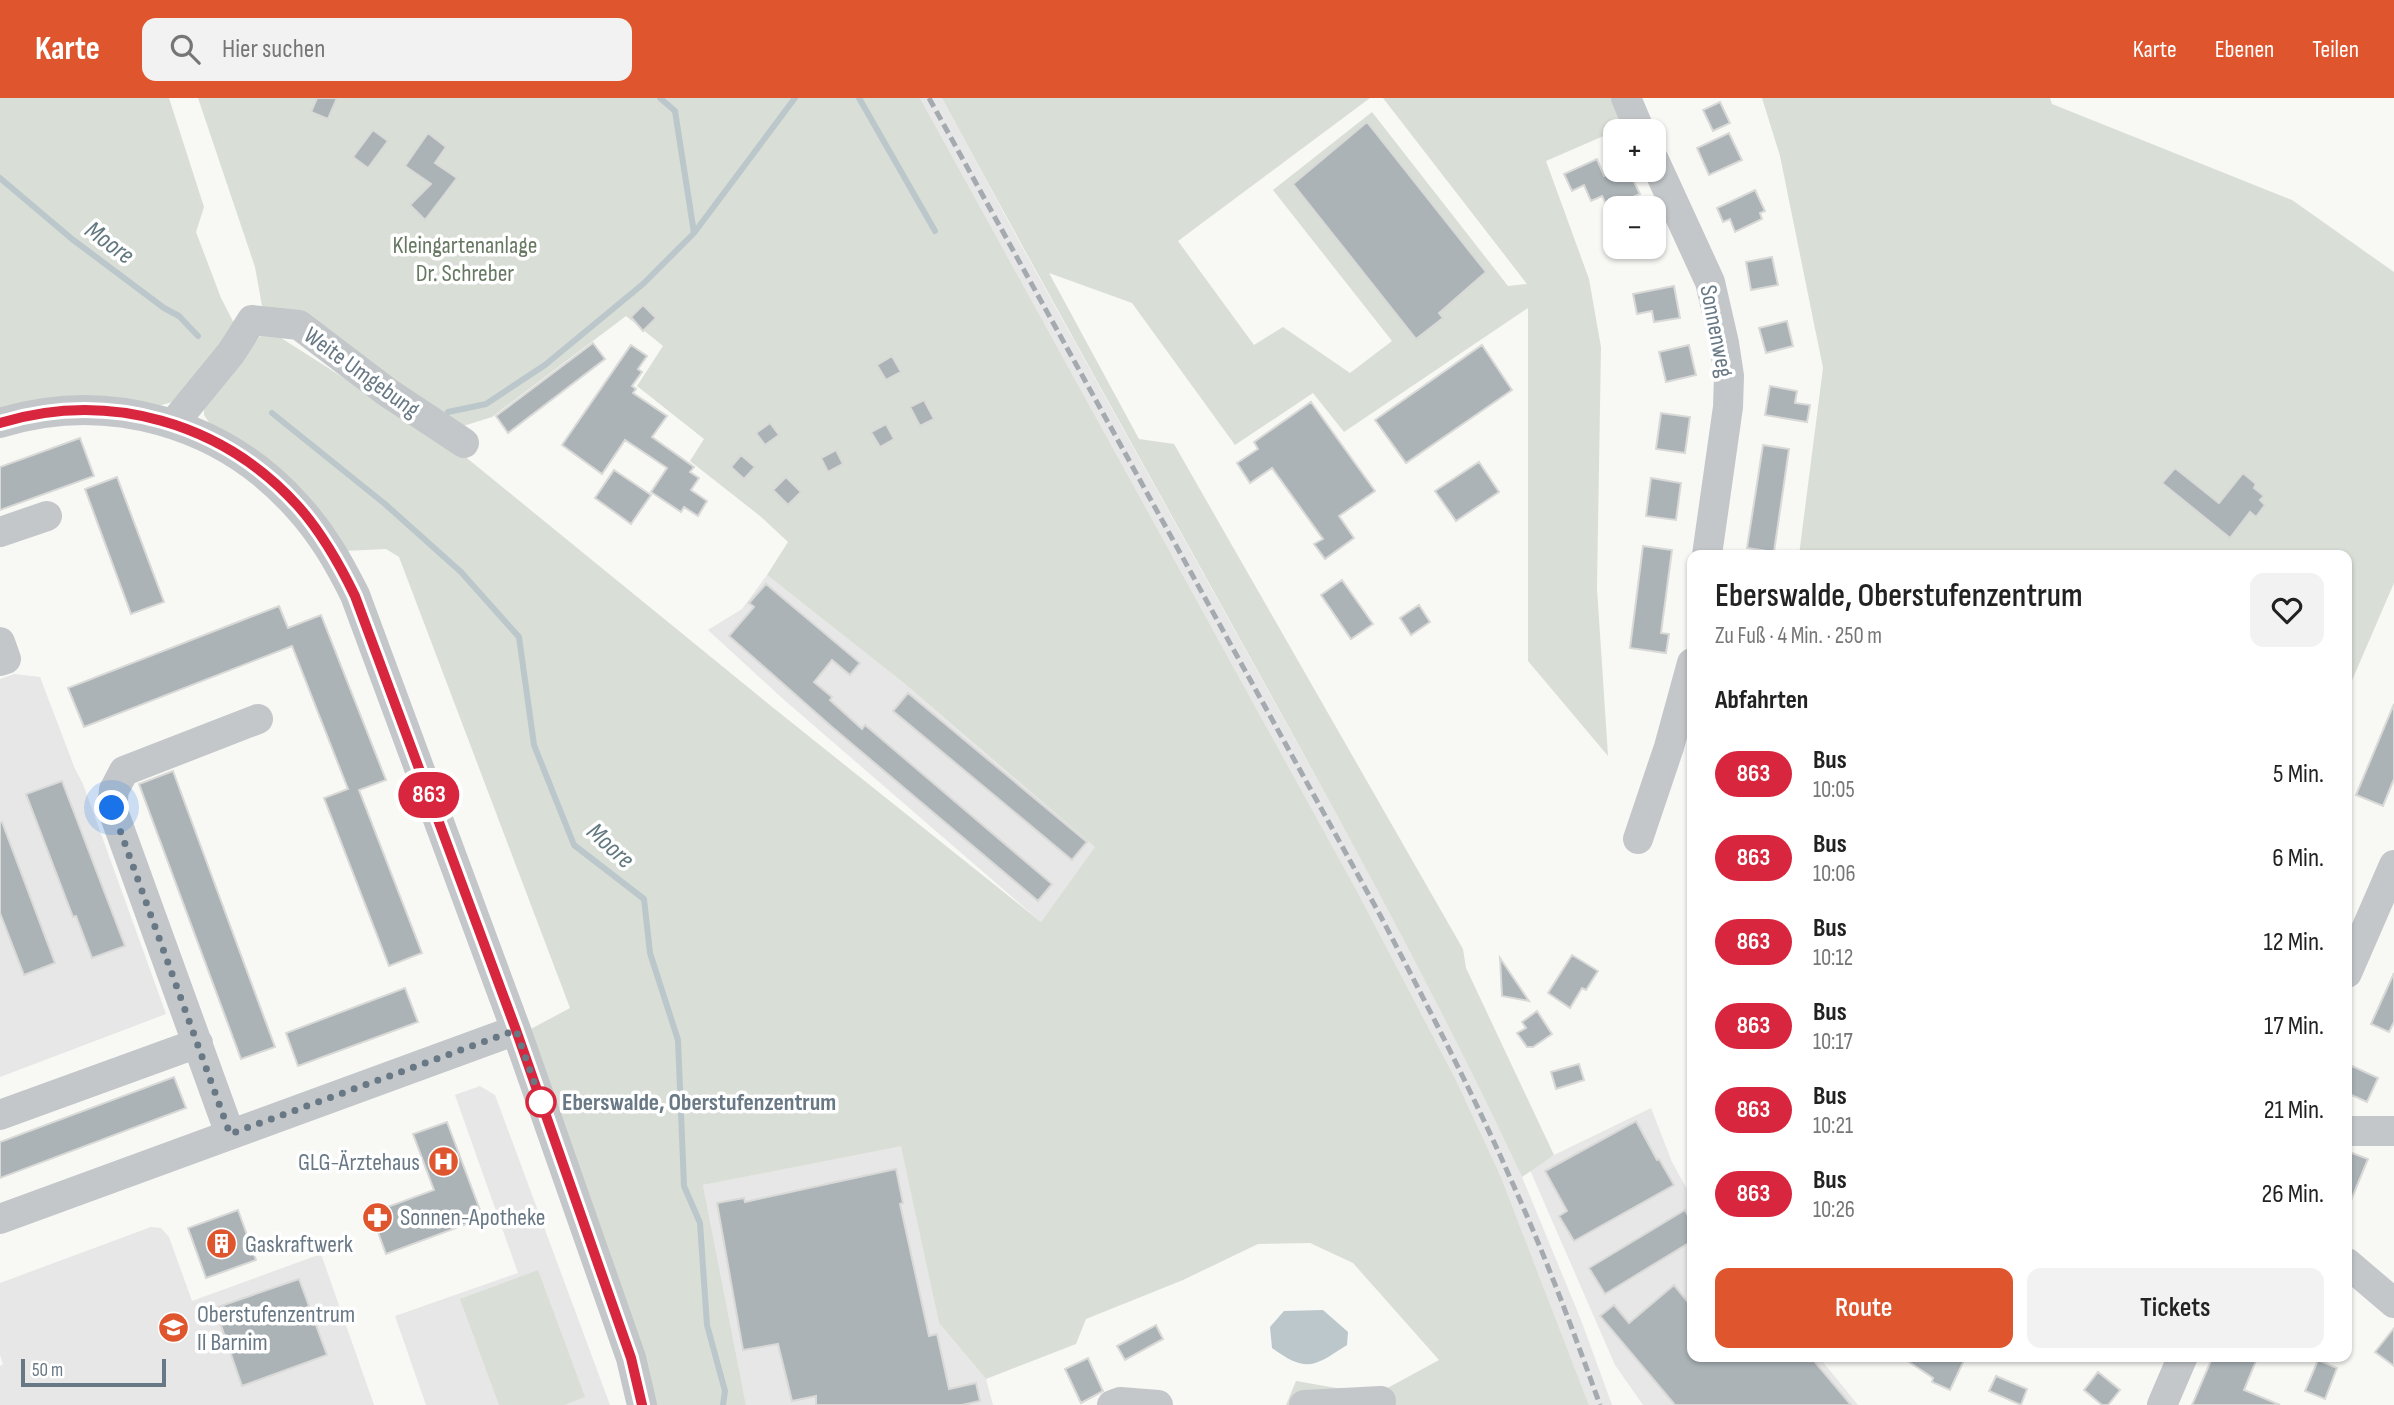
<!DOCTYPE html>
<html lang="de">
<head>
<meta charset="utf-8">
<style>
  :root { --surface:#fff; --page:#f2f2f2; --text:#222; --muted:#767676; --accent:#df562e }
  body { margin:0; font-family:"Sofia Sans Condensed",sans-serif; background:var(--page); color:var(--text); height:100vh; display:flex; flex-direction:column; font-size:26px; white-space:nowrap }
  * { box-sizing:border-box; margin:0 }
  p { font-size:23px; color:var(--muted) }
  .icon { flex:none; width:38px; height:38px; fill:none; stroke:currentColor; stroke-width:2; stroke-linecap:round; stroke-linejoin:round }
  .map { position:relative; flex:1; overflow:hidden }
  .details { position:absolute; left:1687px; top:452px; width:665px; height:812px; display:flex; flex-direction:column; background:var(--surface); border-radius:14px; box-shadow:0 2px 5px #0004 }
  .details>* { flex:none }
  .badge { padding:0 14px; border-radius:23px; font-size:24px; line-height:46px }
  .controls { position:absolute; left:1603px; top:21px; display:grid; gap:14px }
  .controls a { display:grid; place-items:center; width:63px; height:63px; border-radius:14px; background:var(--surface); box-shadow:0 2px 5px #0004; font-size:35px }
  .scale { position:absolute; left:21px; bottom:18px; width:145px; box-sizing:border-box; padding-left:7px; border:4px solid #687885; border-top:0; font-size:19px; line-height:24px; white-space:nowrap; color:#687885; -webkit-text-stroke:5px #fff; paint-order:stroke }
  .you { position:absolute; width:35px; height:35px; margin:-18px; border:5px solid #fff; border-radius:50%; background:#1a73e8; box-shadow:0 0 0 10px #1a73e833 }
  .map>.badge { position:absolute; translate:-50% -50%; box-shadow:0 0 0 4px #fff }
  h2 { padding:0 28px; font-size:26px; line-height:63px }
  .round { display:grid; place-items:center; flex:none; width:74px; height:74px; border-radius:14px; background:var(--page) }
  .head { display:flex; align-items:center; justify-content:space-between; height:119px; padding:0 28px }
  h1 { font-size:33px; font-weight:600; line-height:52px }
  .primary-button { display:flex; gap:14px; margin-top:auto; padding:14px 28px }
  .primary-button a { flex:1; height:80px; border-radius:14px; background:var(--accent); color:#fff; font-size:28px; font-weight:600; line-height:80px; text-align:center }
  .primary-button a+a { background:var(--page); color:var(--text) }
  ul { padding:0; list-style:none }
  li { display:flex; align-items:center; gap:21px; height:84px; padding:0 28px }
  li div { flex:1 }
  li b { display:block; font-size:26px }
  li em { font-style:normal }
  li .badge { min-width:77px; font-weight:700; text-align:center }
  header { display:flex; align-items:center; gap:42px; box-sizing:border-box; height:98px; padding:0 35px; background:var(--accent); color:#fff }
  header strong { font-size:33px }
  nav { display:flex; gap:38px; margin-inline-start:auto; font-size:24px }
  .search { width:490px; height:63px; background:var(--page); display:flex; align-items:center; gap:18px; box-sizing:border-box; padding:0 24px; border-radius:14px; color:var(--muted); font-size:26px }
  .map>svg:first-child { display:block }
  .built { fill:#e6e7e6 }
  .green { fill:#d9dfd6 }
  .water { fill:#bbc7cb }
  .lines { fill:none; stroke-linecap:round; stroke-linejoin:round }
  .stream { stroke:#bbc7cb; stroke-width:6 }
  .building { fill:#abb3b7; stroke:#d9d9d7; stroke-width:2 }
  .minor { stroke:#c3c7ca; stroke-width:30 }
  .rail { stroke:#a4aaaf; stroke-width:5; stroke-dasharray:10 5; stroke-linecap:butt }
  .line-casing { stroke:#fff; stroke-width:16 }
  .line { stroke:#d7263d; stroke-width:10 }
  .walk { stroke:#687885; stroke-width:7; stroke-dasharray:0 12.6 }
  .stop-dot { fill:#fff; stroke:#d7263d; stroke-width:3.5 }
  .labels { text-anchor:middle; stroke-width:7; stroke-linejoin:round; paint-order:stroke }
  .park-label { font-size:24px; fill:#667862; stroke:#fff }
  .street-label { font-size:24px; fill:#687885; stroke:#fff }
  .stop-label { font-size:24px; font-weight:bold; fill:#687885; stroke:#fff; text-anchor:start }
  .poi-label { font-size:24px; fill:#687885; stroke:#fff; text-anchor:start }
  .water-label { font-size:26px; font-style:italic; fill:#637981; stroke:#fff }
</style>
</head>
<body>
<header>
<strong>Karte</strong>
<div class="search"><svg class="icon" aria-label="search" viewBox="0 0 24 24"><circle cx="10" cy="10" r="6"/><path d="M15 15l6 6"/></svg>Hier suchen</div>
<nav><a>Karte</a><a>Ebenen</a><a>Teilen</a></nav>
</header>
<div class="map">
<svg width="2394" height="1307" viewBox="0 0 2394 1307">
  <rect width="100%" height="100%" fill="#f8f8f5"/>
  <path class="built" d="M920 0H942L1021 147 1382 798 1473 974 1522 1079 1581 1222 1612 1307H1589L1501 1079 1456 982 1358 795Z
    M767 477 905 586 1096 749 1041 824 782 600 708 532 742 511Z
    M14 576 40 579 75 671 83 686 166 916 0 979V581Z
    M480 988 495 997 610 1307H426L395 1218 518 1175 455 997Z
    M1651 1010 1672 1064 1692 1100V1258H1818L1858 1307H1643L1615 1267 1530 1072 1554 1057Z
    M902 1047 939 1225 986 1281 993 1307H746L703 1087Z
    M151 1129 161 1130 169 1139 192 1203 321 1156 374 1307H0V1268L3 1266 0 1257V1185Z"/>
  <path class="green" d="M0 0H169L204 109 196 134 221 200 239 235 176 303 158 308 0 312Z
    M198 0H920L1358 795 1456 982 1501 1079 1589 1307H1286L1296 1283 1354 1293H1382L1439 1262 1353 1165 1310 1145 1258 1146 1183 1182 1086 1221 1076 1246 986 1281 939 1225 901 1048 703 1087 746 1307H651L527 933 570 910 399 459 386 451 344 453 210 326 204 317V309L243 258 264 234 278 238 457 352 771 608 1041 824 1095 749 905 586 767 477 788 444 760 418 690 363 704 341 637 288 663 248 626 218 492 319 460 329 277 214 262 208 255 169Z
    M942 0H1370L1178 143 1254 247 1283 229 1350 275 1392 243 1273 92 1372 14 1508 188 1527 186 1383 0H1616L1622 30 1546 63 1589 181 1601 249 1597 490 1608 658 1528 563V210L1344 334 1313 295 1235 347 1132 205 1049 175 1139 341 1174 346 1463 851 1466 870 1554 1057 1522 1079C1444 911 1355 749 1266 588 1158 392 1048 197 942 0Z
    M1762 0H2050L2052 6 2292 102 2394 174V485L2347 594V457H1799L1823 270 1780 58Z
    M538 1172 585 1299 564 1307H499L460 1201Z"/>
  <path class="water" d="M1323 1212 1348 1234 1347 1247C1313 1269 1307 1275 1272 1250L1270 1229 1284 1213Z"/>
  <g class="lines">
    <path class="stream" d="M859 0 935 133
      M0 80 72 141 164 210 179 218 198 238
      M694 135 795 0
      M448 314 486 306 545 267 643 186 694 135 675 13 660 0
      M272 315 385 406 461 474 519 539 534 647 574 747 644 801 650 855 678 942 684 1088 700 1125 707 1227 725 1293 723 1307"/>
  </g>
  <path class="building" d="M317 0H337L328 21 311 14Z
    M1720 4 1730 25 1713 33 1703 12Z
    M1367 24 1486 174 1439 215 1443 220 1416 241 1293 86Z
    M373 32 388 43 368 70 353 59Z
    M428 35 446 49 435 65 457 80 425 122 410 107 431 86 405 68Z
    M1729 35 1742 62 1709 77 1697 50Z
    M1597 61 1604 78 1618 72H1628L1640 96 1608 110 1602 98 1591 103 1584 87 1572 93 1564 76Z
    M1755 92 1765 113 1760 115 1762 121 1735 134 1730 121 1723 124 1717 110Z
    M1772 159 1778 187 1751 192 1746 164Z
    M1674 188 1680 220 1654 224 1652 213 1637 216 1633 196Z
    M643 207 656 220 643 233 631 219Z
    M1787 223 1793 248 1766 255 1759 230Z
    M593 245 605 261 508 335 496 318Z
    M631 247 647 258 638 271 642 274 632 288 636 291 633 295 667 318 652 339 694 369 690 374 699 380 691 392 707 403 698 418 684 409 681 414 651 394 667 370 625 342 602 376 562 347Z
    M1482 247 1512 292 1406 365 1375 322Z
    M1689 247 1696 277 1666 284 1659 254Z
    M892 258 901 274 886 282 877 267Z
    M1770 288 1797 293 1795 305 1810 307 1807 324 1765 317Z
    M924 302 934 321 920 328 910 309Z
    M1311 304 1375 393 1339 418 1354 440 1325 461 1314 446 1323 441 1272 370 1250 385 1237 365 1258 351 1254 344Z
    M1661 315 1690 319 1685 355 1656 351Z
    M770 325 779 337 765 347 756 335Z
    M886 326 894 341 880 349 871 334Z
    M80 340 94 378 0 412V369Z
    M1763 347 1789 351 1774 454 1747 450Z
    M836 352 843 366 828 374 821 360Z
    M741 357 755 369 744 381 731 369Z
    M1479 364 1499 394 1456 423 1435 393Z
    M2175 370 2219 405 2243 375 2256 386 2254 390 2264 398 2260 402 2265 407 2256 419 2250 414 2230 440 2162 385Z
    M614 372 651 397 631 426 595 400Z
    M117 379 164 504 131 516 85 391Z
    M786 379 801 394 788 407 773 392Z
    M1651 380 1681 385 1676 422 1646 418Z
    M1643 448 1672 452 1661 535 1669 536 1666 555 1630 550Z
    M1342 482 1373 526 1351 541 1321 497Z
    M766 486 860 565 850 577 832 562 814 584 832 599 830 602 862 631 865 627 1052 786 1038 803 832 629 729 538 754 509 749 505Z
    M1419 507 1430 524 1411 537 1400 520Z
    M279 508 288 530 321 517 386 682 359 692 422 855 389 868 324 700 348 691 292 548 84 629 68 590Z
    M908 595 1087 744 1072 762 893 613Z
    M2394 606V681L2383 708 2356 697Z
    M173 673 275 949 241 961 139 686Z
    M62 683 125 848 92 860 76 818 73 819 26 696Z
    M2 724 55 865 24 877 0 815V725Z
    M1572 857 1598 873 1586 892 1582 890 1570 910 1548 895Z
    M1500 860 1529 903 1502 898Z
    M2394 875V924L2389 934 2371 926Z
    M405 890 418 924 298 968 286 935Z
    M1537 913 1552 936 1533 949H1527L1517 935 1526 930 1522 924Z
    M1579 966 1584 982 1556 991 1551 974Z
    M2352 968 2378 980 2367 1004 2347 995V981Z
    M174 979 186 1010 0 1080V1044Z
    M1636 1023 1657 1062 1659 1061 1674 1087 1574 1143 1559 1118 1567 1113 1545 1073Z
    M447 1024 483 1120 386 1156 371 1115 434 1092 413 1036Z
    M2347 1053 2368 1061 2347 1112Z
    M896 1071 903 1105 900 1106 929 1238 937 1236 949 1291 976 1285 980 1303 962 1307H816V1298L792 1303 778 1246 743 1252 717 1105 744 1100 745 1104Z
    M238 1112 256 1162 206 1180 188 1130Z
    M1685 1112 1692 1125V1143L1605 1196 1589 1170Z
    M299 1181 327 1257 242 1288 215 1210Z
    M1674 1187 1692 1209V1258H1810L1851 1307H1675L1600 1218 1614 1207 1629 1225Z
    M1156 1227 1163 1241 1125 1262 1117 1248Z
    M2394 1230V1268L2375 1254Z
    M1900 1258H1966L1950 1292 1932 1284 1933 1280Z
    M2213 1258H2258L2244 1292 2280 1307H2192Z
    M1088 1260 1103 1293 1081 1305 1065 1271Z
    M2318 1262 2337 1270 2325 1301 2305 1293Z
    M2098 1274 2120 1292 2108 1307H2102L2084 1292Z
    M1996 1278 2027 1291 2021 1307 1989 1293Z"/>
  <g class="lines">
    <path class="minor" d="M1626 0 1640 33
      M1654 62 1710 184 1724 245 1729 278 1728 309 1707 457
      M0 325C107 292 222 324 297 408 322 435 339 465 355 497L516 932 631 1260 642 1307
      M173 326 231 255 252 222 299 227 387 294 464 345
      M0 434 47 418
      M0 544 6 561 0 563
      M1638 741 1669 649 1692 565
      M2347 875 2394 767
      M0 1017 198 945
      M2347 1033H2394
      M230 1036 112 710 114 692 124 673 258 621
      M0 1121 516 932
      M2347 1165 2394 1205
      M1112 1307 1120 1304 1158 1307
      M1304 1307 1381 1303
      M2162 1307 2183 1258"/>
    <path class="rail" d="M929 0 1380 817C1426 905 1472 993 1512 1084 1545 1157 1573 1232 1600 1307"/>
  </g>
  <g class="lines">
    <defs>
      <path id="line" d="M0 325C108 292 222 324 298 408 322 435 339 465 355 498L516 932 631 1260 642 1307"/>
    </defs>
    <use href="#line" class="line-casing"/>
    <use href="#line" class="line"/>
    <path class="walk" d="M112 710 230 1036 516 932 541 1004"/>
  </g>
  <defs>
    <symbol id="hospital-disc" viewBox="-11 -11 22 22"><circle r="9.5" fill="#df562e" stroke="#fff"/><path d="M-5-5h3v3.5h4V-5h3V5h-3V1.5h-4V5h-3Z" fill="#fff"/></symbol>
    <symbol id="pharmacy-disc" viewBox="-11 -11 22 22"><circle r="9.5" fill="#df562e" stroke="#fff"/><path d="M-2-6h4v4h4v4h-4v4h-4v-4h-4v-4h4Z" fill="#fff"/></symbol>
    <symbol id="building-disc" viewBox="-11 -11 22 22"><circle r="9.5" fill="#df562e" stroke="#fff"/><path d="M-4-6H4V6H1V3H-1V6H-4ZM-2.5-4.3h1.7v1.8h-1.7ZM.8-4.3h1.7v1.8H.8ZM-2.5-1h1.7V.8h-1.7ZM.8-1h1.7V.8H.8Z" fill="#fff"/></symbol>
    <symbol id="school-disc" viewBox="-11 -11 22 22"><circle r="9.5" fill="#df562e" stroke="#fff"/><path d="M0-5L7-2L0 1L-7-2ZM-4 1L0 2.5L4 1V4Q0 6-4 4Z" fill="#fff"/></symbol>
  </defs>
  <g fill-rule="evenodd">
    <use href="#hospital-disc" x="426" y="1046" width="35" height="35"/>
    <use href="#pharmacy-disc" x="360" y="1102" width="35" height="35"/>
    <use href="#building-disc" x="204" y="1128" width="35" height="35"/>
    <use href="#school-disc" x="156" y="1212" width="35" height="35"/>
  </g>
  <circle class="stop-dot" cx="541" cy="1004" r="14"/>
  <g class="labels">
    <g class="park-label">
      <text x="465" y="155">Kleingartenanlage<tspan x="465" dy="28">Dr. Schreber</tspan></text>
    </g>
    <g class="street-label">
      <text transform="translate(1717 233) rotate(79)" y="8">Sonnenweg</text>
      <text transform="translate(362 274) rotate(36)" y="8">Weite Umgebung</text>
    </g>
    <g class="stop-label">
      <text x="562" y="1012">Eberswalde, Oberstufenzentrum</text>
    </g>
    <g class="poi-label">
      <text x="420" y="1072" text-anchor="end">GLG-Ärztehaus</text>
      <text x="400" y="1127">Sonnen-Apotheke</text>
      <text x="245" y="1154">Gaskraftwerk</text>
      <text x="197" y="1224">Oberstufenzentrum<tspan x="197" dy="28">II Barnim</tspan></text>
    </g>
    <g class="water-label">
      <text transform="translate(110 144) rotate(36)" y="9">Moore</text>
      <text transform="translate(611 747) rotate(42)" y="9">Moore</text>
    </g>
  </g>
</svg>
<div class="controls">
<a>+</a>
<a>−</a>
</div>
<div class="scale">50 m</div>
<div class="you" style="left:112px;top:710px"></div>
<b class="badge" style="left:429px;top:697px;background:#d7263d;color:#fff">863</b>
<section class="details">
<div class="head"><div><h1>Eberswalde, Oberstufenzentrum</h1><p>Zu Fuß · 4 Min. · 250 m</p></div><a class="round"><svg class="icon" aria-label="heart" viewBox="0 0 24 24"><path d="M12 20l-8-8c-3-5 5-10 8-4 3-6 11-1 8 4z"/></svg></a></div>
<h2>Abfahrten</h2>
<ul>
<li><span class="badge" style="background:#d7263d;color:#fff">863</span><div><b>Bus</b><p>10:05</p></div><em>5 Min.</em></li>
<li><span class="badge" style="background:#d7263d;color:#fff">863</span><div><b>Bus</b><p>10:06</p></div><em>6 Min.</em></li>
<li><span class="badge" style="background:#d7263d;color:#fff">863</span><div><b>Bus</b><p>10:12</p></div><em>12 Min.</em></li>
<li><span class="badge" style="background:#d7263d;color:#fff">863</span><div><b>Bus</b><p>10:17</p></div><em>17 Min.</em></li>
<li><span class="badge" style="background:#d7263d;color:#fff">863</span><div><b>Bus</b><p>10:21</p></div><em>21 Min.</em></li>
<li><span class="badge" style="background:#d7263d;color:#fff">863</span><div><b>Bus</b><p>10:26</p></div><em>26 Min.</em></li>
</ul>
<div class="primary-button"><a>Route</a><a>Tickets</a></div>
</section>
</div>
</body>
</html>
